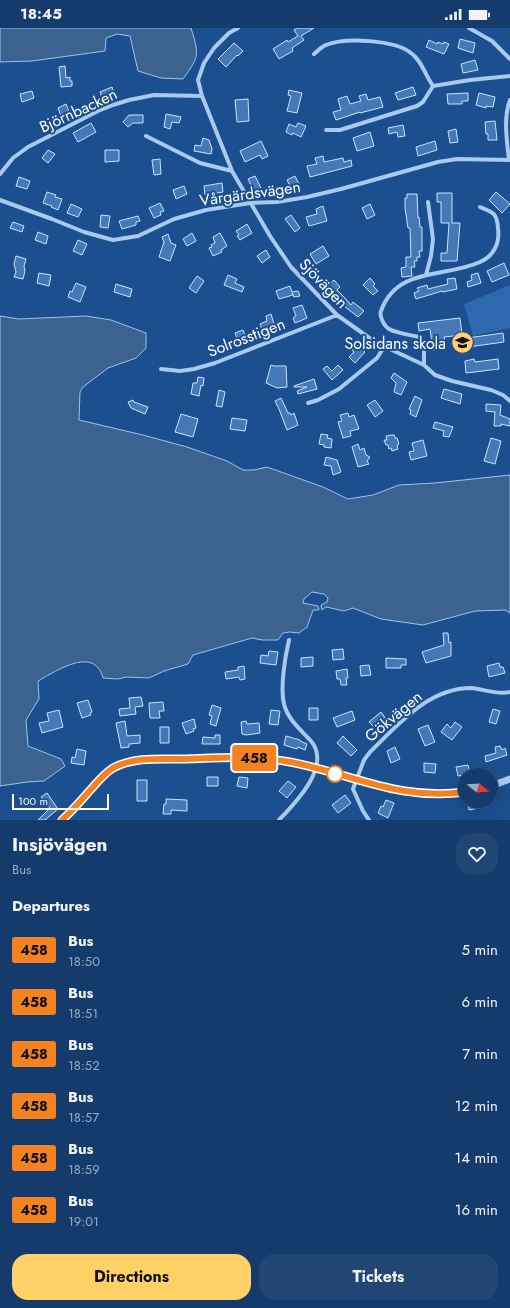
<!DOCTYPE html>
<html lang="en">
<head>
<meta charset="utf-8">
<style>
  :root { --surface:#143b6b; --page:#214673; --text:#f1f3f6; --muted:#9dadc1; --line:#33557e; --accent:#ffd166 }
  body { margin:0; font-family:Jost,sans-serif; background:var(--page); color:var(--text); height:100vh; display:flex; flex-direction:column; font-size:15px; white-space:nowrap }
  * { box-sizing:border-box; margin:0 }
  p { font-size:13px; color:var(--muted) }
  .icon { flex:none; width:22px; height:22px; fill:none; stroke:currentColor; stroke-width:2; stroke-linecap:round; stroke-linejoin:round }
  .map { position:relative; height:792px; overflow:hidden }
  .drawer { display:flex; flex-direction:column; background:var(--surface); flex:1 }
  .drawer>* { flex:none }
  .badge { padding:0 8px; border-radius:3px; font-size:14px; line-height:26px }
  .needle { width:26px; rotate:108deg }
  .controls { position:absolute; left:458px; top:740px; display:grid; gap:8px }
  .controls a { display:grid; place-items:center; width:40px; height:40px; border-radius:50%; background:var(--surface); box-shadow:0 4px 16px #0002,0 0 0 1px var(--line); font-size:20px }
  .scale { position:absolute; left:12px; bottom:10px; width:97px; box-sizing:border-box; padding-left:4px; border:2px solid #fff; border-top:0; font-size:11px; line-height:14px; white-space:nowrap; color:#fff; -webkit-text-stroke:3px #1b4f8f; paint-order:stroke }
  .map>.badge { position:absolute; translate:-50% -50%; box-shadow:0 0 0 2px #fff }
  h2 { padding:0 12px; font-size:15px; line-height:36px }
  .round { display:grid; place-items:center; flex:none; width:42px; height:42px; border-radius:16px; background:var(--page) }
  .summary { display:flex; align-items:center; justify-content:space-between; height:68px; padding:0 12px }
  h1 { font-size:19px; font-weight:700; line-height:30px }
  .cta { display:flex; gap:8px; margin-top:auto; padding:8px 12px }
  .cta a { flex:1; height:46px; border-radius:16px; background:var(--accent); color:#111; font-size:16px; font-weight:700; line-height:46px; text-align:center }
  .cta a+a { background:var(--page); color:var(--text) }
  ul { padding:0; list-style:none }
  li { display:flex; align-items:center; gap:12px; height:52px; padding:0 12px }
  li div { flex:1 }
  li b { display:block; font-size:15px }
  li em { font-style:normal }
  li .badge { min-width:44px; font-weight:700; text-align:center }
  .status { display:flex; justify-content:space-between; align-items:center; height:28px; padding:0 20px; background:var(--surface); direction:ltr }
  .status svg { height:11px; fill:currentColor }
  .map>svg:first-child { display:block }
  .green { fill:#2e69ad }
  .water { fill:#3c6290; stroke:#9cc4f0 }
  .building { fill:#4478b7; stroke:#cfe3fa }
  .lines { fill:none; stroke-linecap:round; stroke-linejoin:round }
  .minor { stroke:#a9c9ee; stroke-width:4 }
  .tertiary { stroke:#a9c9ee; stroke-width:7 }
  .line-casing { stroke:#fff; stroke-width:9 }
  .line { stroke:#f58220; stroke-width:6 }
  .stop-dot { fill:#fff; stroke:#f58220; stroke-width:2 }
  .labels { text-anchor:middle; stroke-width:4; stroke-linejoin:round; paint-order:stroke }
  .street-label { font-size:16px; fill:#fff; stroke:#1b4f8f }
  .poi-label { font-size:16px; fill:#fff; stroke:#1b4f8f; text-anchor:end }
</style>
</head>
<body>
<div class="status"><b>18:45</b><svg viewBox="0 0 49 12"><path d="M0 12V9h3v3zM5 12V6h3v6zM10 12V3h3v9zM15 12V0h3v12zM26 1h20v11H26zM47 4h2v5h-2z"/></svg></div>
<div class="map">
<svg width="510" height="792" viewBox="0 0 510 792">
  <rect width="100%" height="100%" fill="#1b4f8f"/>
  <path class="green" d="M510 257V300L473 308 464 276Z"/>
  <path class="water" d="M0 0H191C199 26 200 28 183 51L161 50 138 43 130 8 117 6 106 10 105 23 32 33 0 34Z
    M0 288 19 291 86 288 111 292 146 305V320L136 330 108 340 83 359 80 364 79 392 143 407 187 419 227 433 243 442H254L267 439 323 459 348 471 373 467 399 457 435 455 510 447V585L505 582 475 583 423 597 381 591 353 580 344 583 326 579 322 582 321 577 327 574 328 570 324 566 312 564 304 571 303 575 318 578 319 582H313L307 599 299 605 290 604 283 605 278 612H262L252 610 193 627 188 636 164 643 149 650 126 649 118 651 103 650C102 647 101 643 99 641 86 622 51 646 38 653L39 671 26 692 28 718 61 731 65 738 44 753 27 754 0 758Z"/>
  <path class="building" d="M297 0H314L301 8 304 12 292 20 293 23 279 31 273 21 287 12 288 14 298 8 294 2Z
    M460 11 475 15 473 25 458 20Z
    M429 12 437 16 438 14 443 16 444 14 449 16 444 26 426 19Z
    M234 15 243 23 238 28 237 27 226 39 218 31Z
    M475 32 478 42 463 45 461 36Z
    M65 38 66 50 70 49V53H72V58L61 59 59 39Z
    M112 59 115 68 103 72 100 64Z
    M413 59 416 67 398 72 395 65Z
    M289 62 302 65 297 85 287 83 291 68 288 67Z
    M32 63 34 70 22 74 20 66Z
    M468 65V73H462V76H448L447 66Z
    M479 65 495 69 493 79 486 78V80L476 77Z
    M366 66 368 72 380 69 383 79 360 85V84L336 92 333 84 341 82 338 71 347 68 350 76 361 73 359 68Z
    M248 71 249 93 237 94 235 72Z
    M66 76 71 88 62 91 58 80Z
    M166 86 181 89 179 95 172 94 170 101 164 99Z
    M129 87H143V95H133L128 99 123 94Z
    M495 93 497 112H488V106H486L485 94Z
    M91 95 96 104 78 114 73 105Z
    M298 95 306 98 301 109 293 105 292 107 286 104 289 96 296 99Z
    M403 97 405 108 398 109 397 104 389 106 388 100Z
    M456 101 458 114 450 115 448 103Z
    M370 104 374 118 357 123 353 110Z
    M203 110 209 112 212 121 211 126 194 123 195 117 201 118Z
    M261 113 268 128 262 131 260 127 245 134 240 123Z
    M435 113 437 122 418 128 416 119Z
    M48 122 55 126 48 135 42 130Z
    M105 122H119V133L105 134Z
    M323 128 324 134 343 130 344 134 351 132 352 138 310 149 307 138 317 136 315 130Z
    M160 131 161 146 154 147 152 132Z
    M255 148 262 162 255 166 248 151Z
    M295 148 301 160 293 164 287 152Z
    M19 149 30 153 27 161 16 158Z
    M222 155 223 164 205 167 204 158Z
    M184 158 187 166 176 171 173 162Z
    M47 164 56 167 55 169 62 171 58 182 51 179 52 178 43 175Z
    M496 164 510 176 502 185 489 172Z
    M437 165H452V195H460L457 233H441V225H447L449 195H441V174H437Z
    M407 166H417L418 190 419 189 420 199H422V223H419L420 229H417V233H414L415 239H411L412 248 402 249 401 240 406 239V229H411L410 200H408L405 180V170H407Z
    M160 175 164 183 160 184 161 187 154 190 149 180Z
    M71 176 82 181 78 189 67 185Z
    M370 176 375 187 367 191 362 180Z
    M323 178 327 193 309 198 306 189 317 186 316 181Z
    M101 187 110 188 108 200 100 199Z
    M291 187 300 200 295 204 285 191Z
    M138 188 140 193 136 194V197L122 201 119 193Z
    M13 194 24 198 22 204 10 200Z
    M247 196 252 205 240 212 237 208 239 207 236 203Z
    M38 204 48 208 46 216 35 212Z
    M192 205 196 213 187 218 183 211Z
    M220 205 227 218 221 222 222 224 213 228 209 220 212 219 211 217 215 215 213 209Z
    M168 206 171 215 176 217 170 233 159 229 164 214 162 209Z
    M78 212 87 216 82 227 73 223Z
    M323 218 329 228 316 236 310 226Z
    M266 222 270 229 262 235 257 228Z
    M16 228 26 231 24 238 25 243 23 251 14 249 16 244 14 236Z
    M504 235 509 247 492 254 487 243Z
    M39 245 51 247 49 258 37 255Z
    M478 245 481 255 468 259 467 254 472 252 471 247Z
    M228 247 237 251 235 255 244 259 242 264 224 257Z
    M197 248 204 253 196 265 189 260Z
    M370 250 375 256 373 258 378 263 373 267 363 257Z
    M455 250 457 261 443 264 442 263 416 271 414 265 419 263 417 260 427 257 428 261 448 256 447 251Z
    M334 252 340 259 337 262 344 269 351 277 353 274 364 283 358 289 335 271 326 259Z
    M76 255 86 259 80 274 68 269 70 263 72 264Z
    M116 256 132 261 130 269 114 264Z
    M290 258 292 264 298 263 300 268 294 269 292 265 293 267 279 271 276 263Z
    M302 277 307 290 295 295 293 290 296 288 293 280Z
    M271 286 275 299 263 304 260 296 267 293 266 288Z
    M460 290 462 307 444 309 446 320 433 322 430 301 419 303 418 295Z
    M243 302 247 313 239 316 235 305Z
    M503 305 504 314 461 320 460 311Z
    M358 317 365 324 355 335 349 329 354 324 352 322Z
    M474 331 475 334 498 331 499 341 466 345 465 333Z
    M271 337 274 338H286L287 359 277 360 266 355Z
    M338 337 343 342 332 352 323 341 327 338 332 343Z
    M394 345 407 354 401 367 394 364 396 355 391 350Z
    M198 349 204 350 203 358 201 357 199 368 191 366 193 355H197Z
    M314 351 317 361 298 366 297 363 307 359H294V358Z
    M444 361 462 366 460 376 441 370Z
    M219 362 225 364 222 379 216 378Z
    M415 368 422 372 416 389 410 386 411 382 409 381Z
    M281 370 288 385H290L291 387 294 385 298 397 287 402 279 381 275 373Z
    M133 372 134 374 148 379 145 386 131 380 128 374Z
    M375 372 383 383 375 389 367 377Z
    M486 376 501 377 500 387 510 391V398L501 396V398H494L495 384 486 383Z
    M348 385 349 389 354 387 359 401 350 403 351 408 343 410 338 394 342 393 340 387Z
    M181 386 198 391 193 409 175 404Z
    M232 390 247 392 245 403 230 401Z
    M435 394 453 399 449 409 443 408 444 403 433 400Z
    M321 406 328 407 327 410 332 411 331 420 324 419V417L319 416Z
    M392 407H394L396 411 397 410 399 416 397 417 398 421 392 423 391 420 389 421 388 417H386L384 412H387L386 408Z
    M491 410 501 413 495 436 484 433Z
    M423 412 427 428 411 432 409 424 414 423 412 415Z
    M358 416 360 422 364 420 366 427 370 429 367 433 369 436 358 439 352 419Z
    M326 429 337 432 341 444 333 447 331 438 324 437Z
    M443 605H448L449 615 451 614V628L426 635 422 624 444 617Z
    M343 621 344 631 333 632 332 622Z
    M269 623 278 624 276 637 260 635 261 627 268 628Z
    M313 629V638L301 639V630Z
    M386 630 406 631V637H401V640H386Z
    M499 635 500 639H503L505 645 489 649 487 638Z
    M369 637 371 647 361 648 360 638Z
    M244 638 245 651 240 652 239 649 226 651 225 644 238 642V639Z
    M347 641 348 650H346L347 657H341L340 651H337L336 643Z
    M141 669 143 678 135 679 136 686 120 688 119 681 130 680 129 670Z
    M88 672 92 684 90 685 91 687 82 690 77 675Z
    M163 674 164 683H159L160 690H150L149 675Z
    M212 677 221 680 216 698 210 696 212 688 209 687Z
    M309 680H318V692H309Z
    M493 681 500 683 496 696 489 694Z
    M59 682 63 699 42 705 39 695 49 693 47 685Z
    M271 682 280 683 278 697 269 696Z
    M352 683 355 692 337 699 333 690Z
    M381 684 386 691 375 700 369 694Z
    M194 691 196 700 193 701 194 703 186 706 182 695Z
    M125 693 127 708 140 707V715L129 716V719L121 720 116 695Z
    M246 693 247 696 259 695 260 705 246 707 242 706 241 694Z
    M455 694 462 699 452 712 441 704 447 696 451 700Z
    M428 697 435 714 425 718 418 701Z
    M160 699H169V715H160Z
    M215 707H220V716H202L203 709 215 710Z
    M286 708 300 712V713L307 716 305 722 298 719 297 721 284 717Z
    M343 708 357 722 351 728 337 715Z
    M500 718 502 722 505 720 507 727 486 734 485 728 496 725 495 719Z
    M395 719 400 731 391 735 387 723Z
    M77 721 86 723 84 737 71 735 72 729 75 730Z
    M424 735 436 736 435 745 424 744Z
    M468 737 470 746 458 748 456 739Z
    M207 749H218V758H207Z
    M239 749 248 750 247 760 237 758Z
    M137 752H147V773H137Z
    M288 753 296 759 287 770 279 763Z
    M47 765 58 781 45 792H38L50 780 41 769Z
    M345 767 351 775 338 785 332 777Z
    M166 771 187 772V783L171 782V786H163L164 776H166Z
    M386 772 394 775 388 790 378 785 381 778 383 779Z
    M472 773H486L488 778 469 782 468 776 472 775Z"/>
  <g class="lines">
    <path class="minor" d="M238 0 229 5 214 20 204 35 198 52 202 68 232 143 270 208 291 239 337 287 375 314 424 337 435 347 452 353 491 362 503 367 510 373
      M469 0 492 13 510 31
      M314 26C318 23 322 18 326 17 345 9 395 12 411 25 422 33 425 47 433 58L470 52 510 48
      M326 102H340L417 78 423 74 433 58
      M146 108 200 135 232 143
      M509 132C507 113 503 90 510 72
      M0 146 13 130 28 119 98 83 113 77 129 72 154 67 202 68
      M0 172 52 191 84 204 113 212 138 208 174 191 206 182 250 175 277 174 307 169 341 161 438 134 457 131 510 132
      M426 247 431 228 433 211 428 174
      M424 337V318L419 309C410 307 396 305 389 301 384 298 379 288 381 283 397 238 446 250 480 234 494 228 500 215 498 200 497 185 493 184 480 179
      M161 341 180 343 194 341 215 335 337 287
      M308 375 318 372 339 361 377 330 384 319
      M279 792C295 775 332 738 311 713 301 702 288 692 284 676 280 660 285 629 289 612
      M369 792 363 783 353 761 364 732 370 724C398 697 428 660 471 660 484 661 496 667 510 664"/>
    <path class="tertiary" d="M491 758 510 751
      M62 792C73 782 83 770 93 759 99 752 105 745 113 740 134 729 158 731 181 731 217 730 255 727 290 734 352 746 399 773 465 764"/>
  </g>
  <g class="lines">
    <defs>
      <path id="line" d="M62 792C73 782 83 770 93 759 99 752 105 745 113 740 134 729 158 731 181 731 217 730 255 727 290 734 353 746 398 773 465 764"/>
    </defs>
    <use href="#line" class="line-casing"/>
    <use href="#line" class="line"/>
  </g>
  <defs>
    <symbol id="school-disc" viewBox="-11 -11 22 22"><circle r="9.5" fill="#ffd166" stroke="#1b4f8f"/><path d="M0-5L7-2L0 1L-7-2ZM-4 1L0 2.5L4 1V4Q0 6-4 4Z" fill="#111"/></symbol>
  </defs>
  <g fill-rule="evenodd">
    <use href="#school-disc" x="450" y="302" width="25" height="25"/>
  </g>
  <circle class="stop-dot" cx="335" cy="746" r="8"/>
  <g class="labels">
    <g class="street-label">
      <text transform="translate(78 82) rotate(-25)" y="6">Björnbacken</text>
      <text transform="translate(250 165) rotate(-8)" y="6">Vårgärdsvägen</text>
      <text transform="translate(324 255) rotate(46)" y="6">Sjövägen</text>
      <text transform="translate(246 309) rotate(-21)" y="6">Solrosstigen</text>
      <text transform="translate(393 688) rotate(-40)" y="6">Gökvägen</text>
    </g>
    <g class="poi-label">
      <text x="446" y="321">Solsidans skola</text>
    </g>
  </g>
</svg>
<div class="controls">
<a><svg class="needle" viewBox="-14 -14 28 28"><path d="M0-13l5 13h-10z" fill="#e53935"/><path d="M0 13l5-13h-10z" fill="#9dadc1"/></svg></a>
</div>
<div class="scale">100 m</div>
<b class="badge" style="left:254px;top:730px;background:#f58220;color:#111">458</b>
</div>
<section class="drawer">
<div class="summary"><div><h1>Insjövägen</h1><p>Bus</p></div><a class="round"><svg class="icon" aria-label="heart" viewBox="0 0 24 24"><path d="M12 20l-8-8c-3-5 5-10 8-4 3-6 11-1 8 4z"/></svg></a></div>
<h2>Departures</h2>
<ul>
<li><span class="badge" style="background:#f58220;color:#111">458</span><div><b>Bus</b><p>18:50</p></div><em>5 min</em></li>
<li><span class="badge" style="background:#f58220;color:#111">458</span><div><b>Bus</b><p>18:51</p></div><em>6 min</em></li>
<li><span class="badge" style="background:#f58220;color:#111">458</span><div><b>Bus</b><p>18:52</p></div><em>7 min</em></li>
<li><span class="badge" style="background:#f58220;color:#111">458</span><div><b>Bus</b><p>18:57</p></div><em>12 min</em></li>
<li><span class="badge" style="background:#f58220;color:#111">458</span><div><b>Bus</b><p>18:59</p></div><em>14 min</em></li>
<li><span class="badge" style="background:#f58220;color:#111">458</span><div><b>Bus</b><p>19:01</p></div><em>16 min</em></li>
</ul>
<div class="cta"><a>Directions</a><a>Tickets</a></div>
</section>
</body>
</html>
